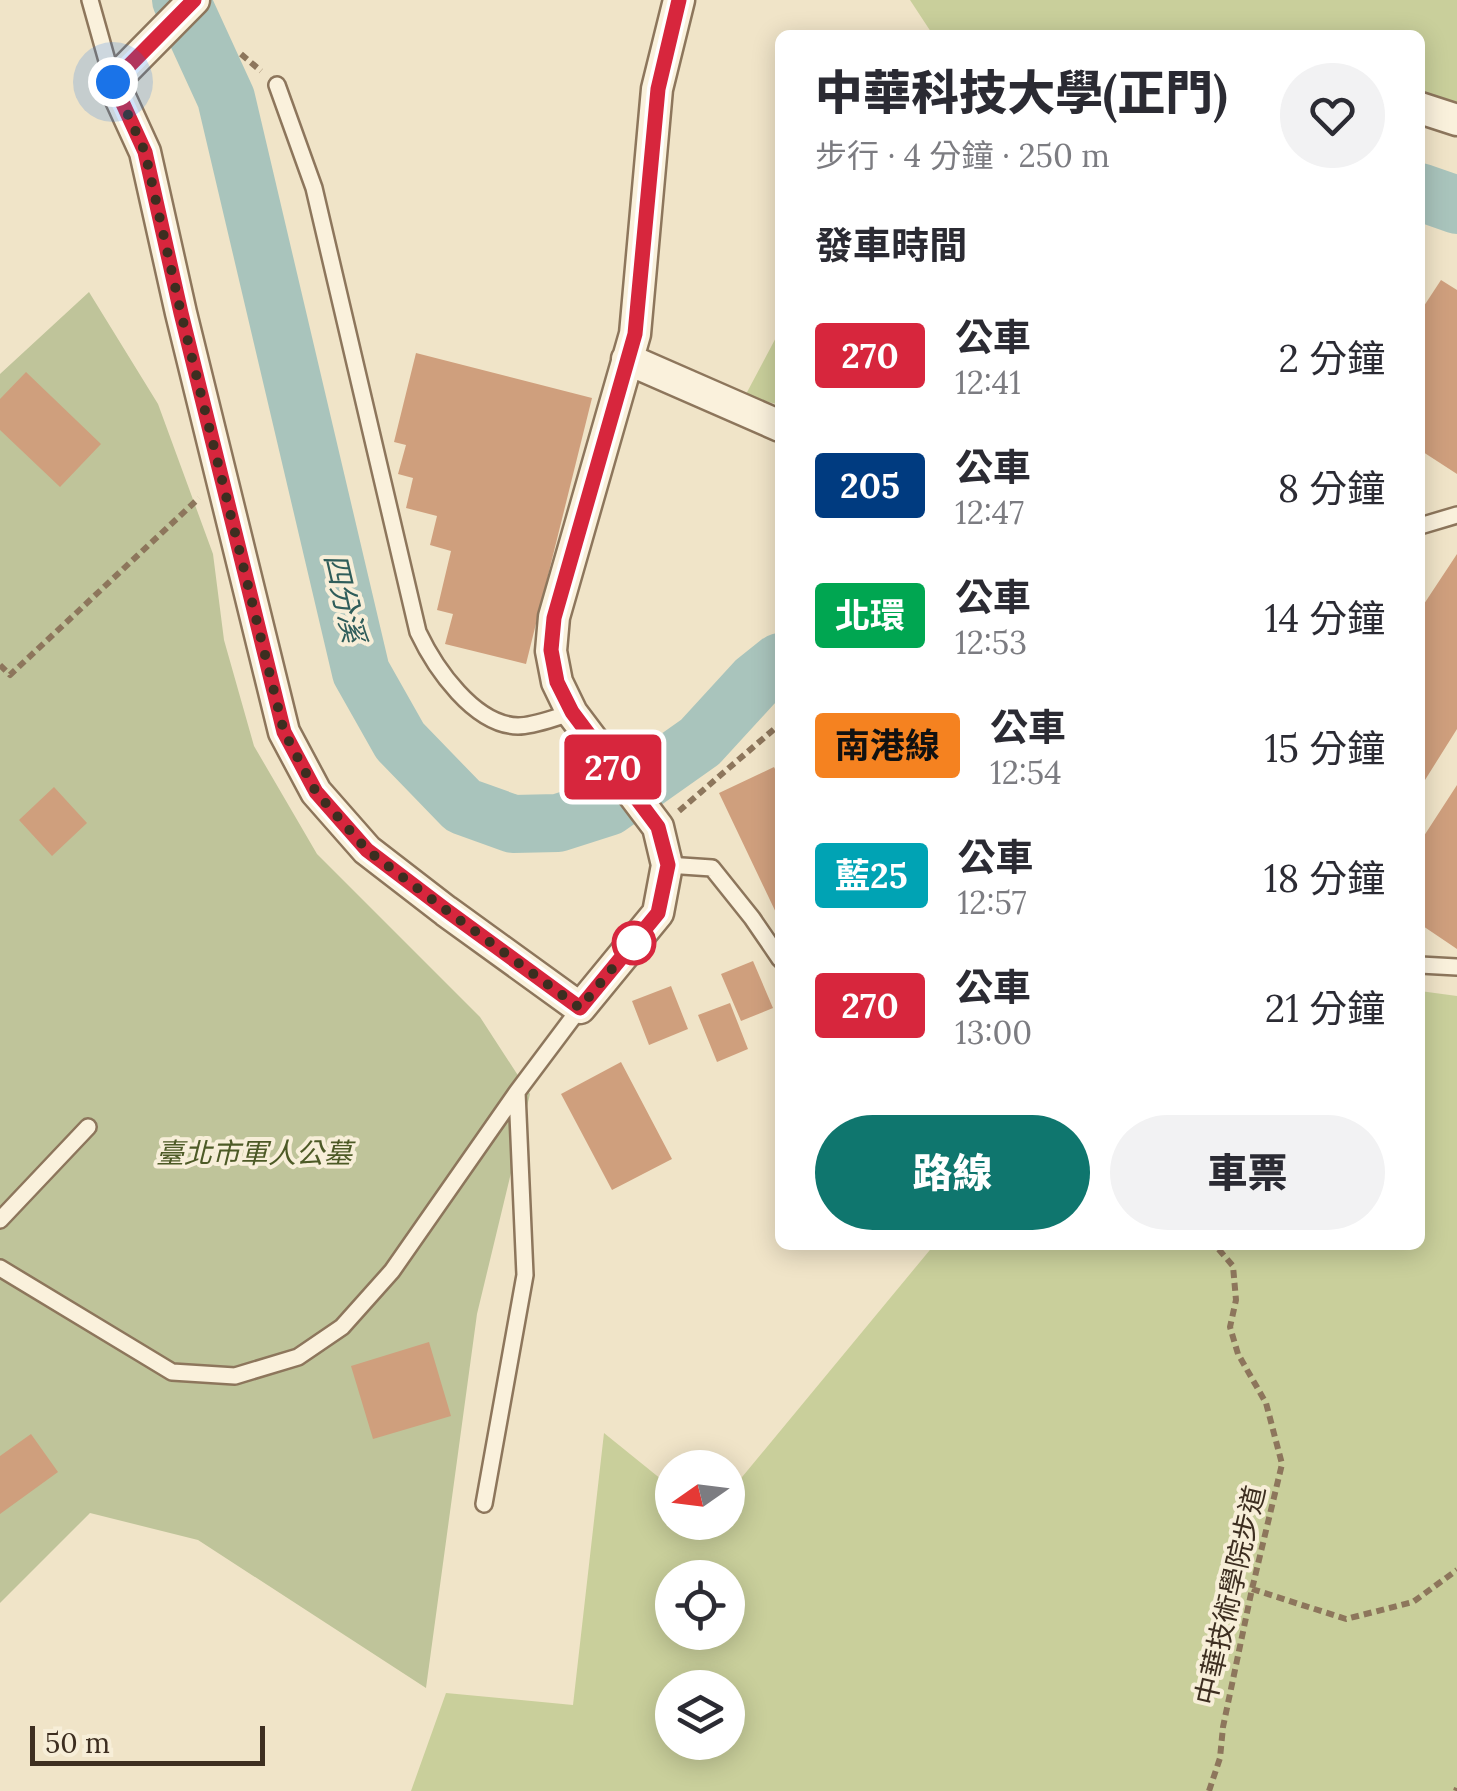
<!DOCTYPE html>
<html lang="zh-TW">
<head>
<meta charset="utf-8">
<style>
  :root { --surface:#fff; --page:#f2f2f3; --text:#2b2b33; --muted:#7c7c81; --accent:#0f766e }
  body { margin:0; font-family:Lora,"Noto Sans TC",serif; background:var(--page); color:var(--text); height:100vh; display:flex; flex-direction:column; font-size:38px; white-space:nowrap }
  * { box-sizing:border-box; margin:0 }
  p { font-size:32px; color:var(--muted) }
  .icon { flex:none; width:55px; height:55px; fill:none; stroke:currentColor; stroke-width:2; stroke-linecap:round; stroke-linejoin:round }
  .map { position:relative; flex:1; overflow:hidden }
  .drawer { position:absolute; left:775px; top:30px; width:650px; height:1220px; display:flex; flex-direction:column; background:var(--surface); border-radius:15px; box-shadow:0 5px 25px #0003 }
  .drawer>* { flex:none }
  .badge { padding:0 20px; border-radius:8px; font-size:35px; line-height:65px }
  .needle { width:65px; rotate:256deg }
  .controls { position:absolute; left:655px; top:1450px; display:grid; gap:20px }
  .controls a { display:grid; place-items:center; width:90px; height:90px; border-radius:50%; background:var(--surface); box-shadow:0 5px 25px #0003; font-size:50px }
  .scale { position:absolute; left:30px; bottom:25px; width:235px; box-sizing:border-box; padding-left:10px; border:5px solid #3d2e20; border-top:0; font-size:28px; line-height:35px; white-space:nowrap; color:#3d2e20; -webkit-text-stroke:8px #f7eed8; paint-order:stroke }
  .you { position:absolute; width:50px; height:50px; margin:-25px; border:8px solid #fff; border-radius:50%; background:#1a73e8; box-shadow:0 0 0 15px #1a73e833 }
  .map>.badge { position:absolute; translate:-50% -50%; box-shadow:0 0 0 5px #fff }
  h2 { padding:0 40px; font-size:38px; line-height:90px }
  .round { display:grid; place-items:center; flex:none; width:105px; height:105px; border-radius:52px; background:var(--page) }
  .headline { display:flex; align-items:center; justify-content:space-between; height:170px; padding:0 40px }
  h1 { font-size:48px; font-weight:800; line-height:75px }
  .cta { display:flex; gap:20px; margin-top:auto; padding:20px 40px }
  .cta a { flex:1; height:115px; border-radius:60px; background:var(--accent); color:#fff; font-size:40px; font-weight:800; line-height:115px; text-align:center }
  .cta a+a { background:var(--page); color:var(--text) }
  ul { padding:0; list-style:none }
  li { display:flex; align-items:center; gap:30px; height:130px; padding:0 40px }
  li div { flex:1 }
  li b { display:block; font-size:38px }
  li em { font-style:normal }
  li .badge { min-width:110px; font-weight:700; text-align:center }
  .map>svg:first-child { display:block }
  .green { fill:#c9cf9b; fill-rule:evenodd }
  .cemetery { fill:#bfc49a }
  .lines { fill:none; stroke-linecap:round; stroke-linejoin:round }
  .river { stroke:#a9c4bc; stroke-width:58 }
  .building { fill:#cf9f7d }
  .service-casing { stroke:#8d765c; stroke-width:20 }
  .minor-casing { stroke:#8d765c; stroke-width:35 }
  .path { stroke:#8d765c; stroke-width:6; stroke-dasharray:8 5; stroke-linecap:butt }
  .service { stroke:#faf1dc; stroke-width:15 }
  .minor { stroke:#faf1dc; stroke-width:30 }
  .line-casing { stroke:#fff; stroke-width:22 }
  .line { stroke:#d7263d; stroke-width:15 }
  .walk { stroke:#3d2e20; stroke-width:10; stroke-dasharray:0 18 }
  .stop-dot { fill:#fff; stroke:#d7263d; stroke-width:5 }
  .labels { text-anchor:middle; stroke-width:8; stroke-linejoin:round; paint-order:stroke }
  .park-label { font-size:28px; font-style:italic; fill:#4d5a26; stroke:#f7eed8 }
  .street-label { font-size:28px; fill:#3d2e20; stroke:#f7eed8 }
  .water-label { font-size:30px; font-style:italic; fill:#2f5d5a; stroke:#f7eed8 }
</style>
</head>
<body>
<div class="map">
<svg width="1457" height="1791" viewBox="0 0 1457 1791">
  <rect width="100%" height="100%" fill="#f0e4c8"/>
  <path class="green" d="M910 0H1457V102L1420 93V35H933Z
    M780 330V405L745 396Z
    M1420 991 1457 996V1791H411L446 1693 573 1705 604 1433 672 1488V1522H728V1494L934 1245H1420ZM672 1578H728V1632H672ZM672 1688H728V1742H672Z"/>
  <path class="cemetery" d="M89 292 158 404 213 554 224 640 254 746 317 854 480 1017 530 1094 477 1314 426 1688 198 1540 90 1513 0 1603V374Z"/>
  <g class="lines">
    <path class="river" d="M181 0 226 98 361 672 400 741 463 806 513 824 558 823 608 807 700 742 755 682 780 662
      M1420 192 1457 205"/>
  </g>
  <path class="building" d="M1441 280 1457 290V474L1420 450V312Z
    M416 353 592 398 526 664 445 644 453 614 437 610 451 551 430 545 437 516 406 508 413 478 398 474 406 445 394 442Z
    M26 372 101 444 60 487 0 430V399Z
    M1457 554V729L1420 788V610Z
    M774 767 780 779V921L719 793Z
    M1457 785V949L1420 924V842Z
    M54 787 87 823 52 856 19 820Z
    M753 961 773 1008 741 1021 721 974Z
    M671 986 688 1029 649 1045 632 1001Z
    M730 1003 748 1049 717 1062 698 1015Z
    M621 1062 672 1159 612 1190 561 1094Z
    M429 1342 451 1416 373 1439 351 1366Z
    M31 1434 58 1472 0 1514V1456Z"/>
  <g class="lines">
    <defs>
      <path id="service" d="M90 0 113 82
        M277 85 314 188 418 632C435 668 474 725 518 726 535 726 555 717 572 713
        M1420 526 1457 515
        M667 865 712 868 752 918 780 959
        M1420 965 1457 967
        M0 1220 88 1127
        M0 1268 172 1372 235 1376 298 1357 342 1327 392 1271 517 1092 580 1008
        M484 1504 525 1275 517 1092"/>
      <path id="minor" d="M194 0 113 82 145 152 181 313 284 732 316 792 367 850 446 911 580 1008 658 913 667 865 658 827 572 713 557 682 551 651 554 617 635 334 657 89 679 0
        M1420 108 1457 120
        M627 359 780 426"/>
    </defs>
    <use href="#service" class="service-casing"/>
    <use href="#minor" class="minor-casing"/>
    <path class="path" d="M241 54 261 71
      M0 665 10 675 199 498
      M679 811 780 724
      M1252 1589 1346 1619 1413 1602 1457 1570
      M1209 1791 1220 1758 1223 1727 1252 1589 1282 1464 1266 1403 1238 1354 1230 1327 1236 1300 1233 1266 1215 1245
      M1456 1791 1457 1788"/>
    <use href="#service" class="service"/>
    <use href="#minor" class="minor"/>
  </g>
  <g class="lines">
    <defs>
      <path id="line" d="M194 0 113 82 145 152 181 313 284 732 316 792 367 850 446 910 580 1008 658 913 668 865 658 827 572 712 557 682 551 650 554 618 635 334 658 89 679 0"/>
    </defs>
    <use href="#line" class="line-casing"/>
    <use href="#line" class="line"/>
    <path class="walk" d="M113 82 145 152 181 313 284 732 316 792 367 850 446 910 580 1008 638 937 634 943"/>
  </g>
  <circle class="stop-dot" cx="634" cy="943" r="20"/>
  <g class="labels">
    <g class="park-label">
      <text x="254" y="1163">臺北市軍人公墓</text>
    </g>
    <g class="street-label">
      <text transform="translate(1230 1595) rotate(-77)" y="10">中華技術學院步道</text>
    </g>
    <g class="water-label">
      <text transform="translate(344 598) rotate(77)" y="10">四分溪</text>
    </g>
  </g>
</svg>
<div class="controls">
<a><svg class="needle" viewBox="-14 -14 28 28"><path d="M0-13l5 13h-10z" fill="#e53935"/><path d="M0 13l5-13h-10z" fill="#7c7c81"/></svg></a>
<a><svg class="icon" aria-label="locate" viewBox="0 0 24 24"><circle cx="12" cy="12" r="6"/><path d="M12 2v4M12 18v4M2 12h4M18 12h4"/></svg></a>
<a><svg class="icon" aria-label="layers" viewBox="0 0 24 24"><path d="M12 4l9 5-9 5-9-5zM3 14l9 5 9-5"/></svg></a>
</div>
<div class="scale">50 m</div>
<div class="you" style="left:113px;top:82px"></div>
<b class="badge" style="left:613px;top:767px;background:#d7263d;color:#fff">270</b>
<section class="drawer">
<div class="headline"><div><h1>中華科技大學(正門)</h1><p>步行 · 4 分鐘 · 250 m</p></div><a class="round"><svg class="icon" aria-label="heart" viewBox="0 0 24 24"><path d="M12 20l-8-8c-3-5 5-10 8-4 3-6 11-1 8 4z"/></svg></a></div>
<h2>發車時間</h2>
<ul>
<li><span class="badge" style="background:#d7263d;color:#fff">270</span><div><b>公車</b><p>12:41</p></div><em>2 分鐘</em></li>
<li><span class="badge" style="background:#003b80;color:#fff">205</span><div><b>公車</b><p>12:47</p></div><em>8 分鐘</em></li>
<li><span class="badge" style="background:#00a651;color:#fff">北環</span><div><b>公車</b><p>12:53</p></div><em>14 分鐘</em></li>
<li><span class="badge" style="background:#f58220;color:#111">南港線</span><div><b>公車</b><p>12:54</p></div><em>15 分鐘</em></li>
<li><span class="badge" style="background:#00a3b4;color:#fff">藍25</span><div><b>公車</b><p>12:57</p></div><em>18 分鐘</em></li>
<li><span class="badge" style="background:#d7263d;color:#fff">270</span><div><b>公車</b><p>13:00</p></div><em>21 分鐘</em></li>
</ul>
<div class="cta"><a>路線</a><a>車票</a></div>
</section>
</div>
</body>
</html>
